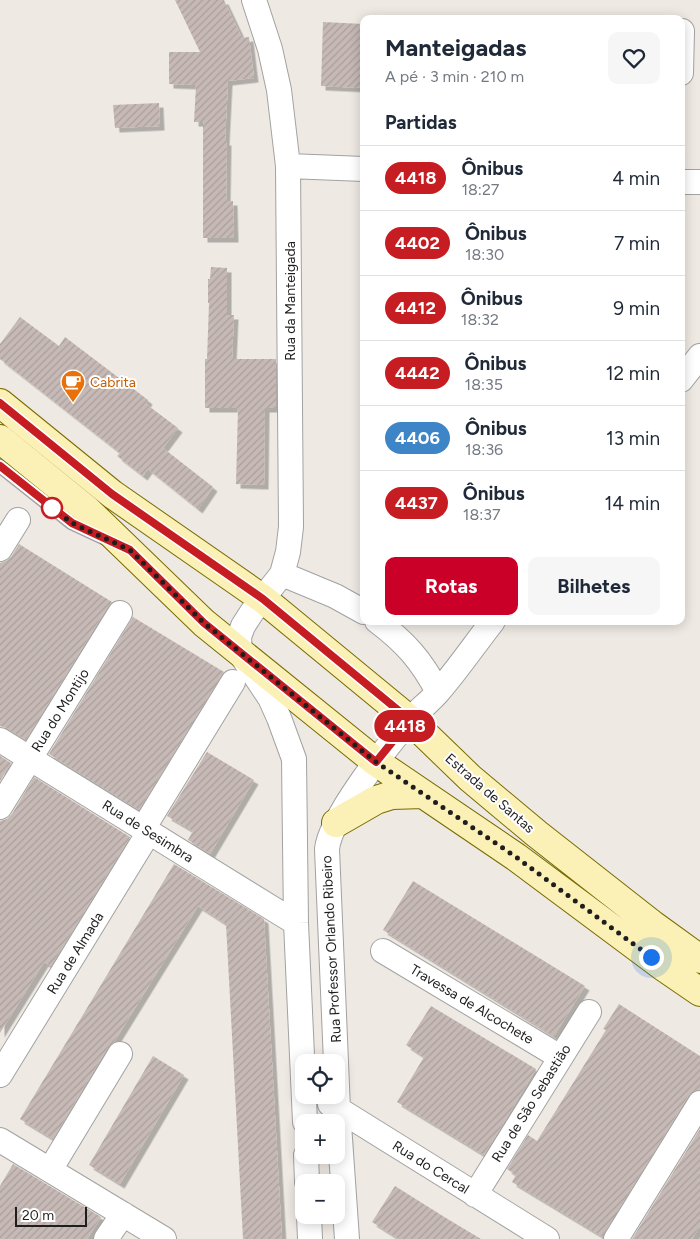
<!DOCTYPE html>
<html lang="pt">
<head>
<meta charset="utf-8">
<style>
  :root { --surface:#fff; --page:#f6f6f7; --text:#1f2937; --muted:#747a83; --line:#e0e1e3; --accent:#cb0029 }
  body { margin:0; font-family:Figtree,sans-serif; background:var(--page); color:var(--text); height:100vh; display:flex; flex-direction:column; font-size:19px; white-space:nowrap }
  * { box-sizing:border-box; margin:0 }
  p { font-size:16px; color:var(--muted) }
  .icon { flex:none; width:28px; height:28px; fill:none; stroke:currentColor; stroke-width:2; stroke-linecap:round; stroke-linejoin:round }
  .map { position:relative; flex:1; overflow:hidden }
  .panel { position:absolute; left:360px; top:15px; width:325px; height:610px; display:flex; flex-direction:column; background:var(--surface); border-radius:10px; box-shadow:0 2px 12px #0003 }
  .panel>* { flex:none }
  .badge { padding:0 10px; border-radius:16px; font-size:18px; line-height:32px }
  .fabs { position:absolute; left:295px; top:1054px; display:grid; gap:10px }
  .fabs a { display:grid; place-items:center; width:50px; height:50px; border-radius:10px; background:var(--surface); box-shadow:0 2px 12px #0003; font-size:25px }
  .scale { position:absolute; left:15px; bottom:12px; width:72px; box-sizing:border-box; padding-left:5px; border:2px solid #1e1e1e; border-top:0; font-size:14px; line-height:18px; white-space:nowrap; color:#1e1e1e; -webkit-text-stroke:4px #fff; paint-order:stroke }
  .you { position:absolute; width:25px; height:25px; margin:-12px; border:4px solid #fff; border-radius:50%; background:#1a73e8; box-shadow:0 0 0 8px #1a73e833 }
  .map>.badge { position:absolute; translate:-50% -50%; box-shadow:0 0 0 2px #fff }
  h2 { padding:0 25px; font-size:19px; line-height:45px }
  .round { display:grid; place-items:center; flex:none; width:52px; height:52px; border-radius:10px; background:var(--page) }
  .headline { display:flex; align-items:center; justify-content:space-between; height:85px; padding:0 25px }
  h1 { font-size:24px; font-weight:700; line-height:38px }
  .action { display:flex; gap:10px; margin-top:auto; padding:10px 25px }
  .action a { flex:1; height:58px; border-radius:10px; background:var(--accent); color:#fff; font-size:20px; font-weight:700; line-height:58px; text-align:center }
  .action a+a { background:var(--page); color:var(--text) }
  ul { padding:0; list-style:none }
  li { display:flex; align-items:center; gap:15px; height:65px; padding:0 25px; border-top:1px solid var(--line) }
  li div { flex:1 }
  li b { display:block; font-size:19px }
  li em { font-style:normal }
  li .badge { min-width:55px; font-weight:700; text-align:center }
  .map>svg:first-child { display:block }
  .building { fill:url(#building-hatch); filter:url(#shadow) }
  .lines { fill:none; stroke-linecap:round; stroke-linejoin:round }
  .lane-casing { stroke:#a2a2a2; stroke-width:15 }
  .street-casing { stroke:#a2a2a2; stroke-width:26 }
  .secondary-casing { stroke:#776c02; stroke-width:30 }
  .lane { stroke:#fff; stroke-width:12 }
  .street { stroke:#fff; stroke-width:24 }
  .secondary { stroke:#fbf0b5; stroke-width:28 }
  .line-casing { stroke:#fff; stroke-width:11 }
  .line { stroke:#c61d23; stroke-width:8 }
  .walk { stroke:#1e1e1e; stroke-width:5; stroke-dasharray:0 9 }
  .stop-dot { fill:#fff; stroke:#c61d23; stroke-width:2.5 }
  .labels { text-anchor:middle; stroke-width:4; stroke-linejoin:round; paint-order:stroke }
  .street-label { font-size:14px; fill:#1e1e1e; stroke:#fff }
  .food-label { font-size:14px; fill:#c56008; stroke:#fff; text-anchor:start }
</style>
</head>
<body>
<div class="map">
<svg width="700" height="1239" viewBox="0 0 700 1239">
  <defs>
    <pattern id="building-hatch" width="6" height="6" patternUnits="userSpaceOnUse" patternTransform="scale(1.25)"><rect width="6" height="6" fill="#c7bab6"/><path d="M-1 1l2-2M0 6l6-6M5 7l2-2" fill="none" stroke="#aa9f9c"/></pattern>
    <filter id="shadow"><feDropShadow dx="4.5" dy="4.5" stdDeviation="0" flood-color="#0004"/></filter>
  </defs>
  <rect width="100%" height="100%" fill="#efe9e3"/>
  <path class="building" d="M175 0H224L242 38 249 37 254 78 228 81 225 141H227L226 201H233L234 238H203V122H194L196 85 169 84V52H200Z
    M323 22 364 24 363 88 321 86Z
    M159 103 160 126 115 128 113 105Z
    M211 267 227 268V315H234L232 359H276V408H265L264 485 236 484 238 408H205V359H207L209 303H208V279H210Z
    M20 317 59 346 65 337 148 400 146 404 178 428 163 448 213 487 198 509 148 469 143 476 117 456 120 453 0 359V344Z
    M19 544 112 602 108 606 26 740 7 728 0 726V563L6 561 11 557Z
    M133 617 224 672 139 810 49 754Z
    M207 752 254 780 210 854 188 840 193 831 167 816Z
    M0 756 11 763 0 781Z
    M34 777 130 837 51 966 44 962 0 1033V821L7 819 12 814Z
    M174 864 264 919 282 1239H243L226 924 198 906 114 1042 108 1047 53 1139 20 1119Z
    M413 881 585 986 554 1036 383 930Z
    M619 1004 700 1056V1089L693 1091 688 1096 603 1237 512 1182 516 1175 507 1169 528 1135 537 1141 606 1030 603 1029Z
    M431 1006 536 1069 484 1155 397 1102 424 1057 406 1045Z
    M153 1056 184 1075 120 1184 89 1165Z
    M700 1129V1226L692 1239H632Z
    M13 1164 101 1217 87 1239H0V1186Z
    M395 1186 446 1218 481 1239H399L372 1222Z"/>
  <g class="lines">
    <defs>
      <path id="lane" d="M0 466 72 523 104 538"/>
      <path id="street" d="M254 0 270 49 279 90 288 166 291 527 288 552 282 574 252 612 243 626 239 637 240 653 270 698 279 718 294 759 296 923 305 1122
        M681 73 682 31
        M288 166 364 169
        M681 182H700
        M681 380 700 356
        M0 549 18 520
        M282 574 335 596 364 612
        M377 621C406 643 421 660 438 692
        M0 740 296 923
        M0 807 120 613
        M143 829 233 682
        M383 951 560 1057
        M0 1075 149 832
        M330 1104 547 1239
        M0 1140 164 1239
        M306 1155 307 1182
        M50 1170 120 1054
        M475 1195 589 1012
        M309 1215 310 1239
        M106 1239 123 1214
        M347 1239 338 1110 327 849C330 818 387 746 409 721 418 710 430 702 439 691 458 669 475 644 493 621
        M616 1239 700 1103"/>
      <path id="secondary" d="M0 403 112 494 263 599 410 720 470 778 537 834 653 925 700 959
        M0 439 86 509 204 623 376 762 516 857 665 968 700 992
        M336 823 376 800 392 795 423 794"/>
    </defs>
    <use href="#lane" class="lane-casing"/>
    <use href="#street" class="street-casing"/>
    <use href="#secondary" class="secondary-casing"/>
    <use href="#lane" class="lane"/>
    <use href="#street" class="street"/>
    <use href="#secondary" class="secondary"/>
  </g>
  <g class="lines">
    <defs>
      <path id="line" d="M0 403 112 494 263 599 410 720 376 762 204 623 130 550 72 523 0 466"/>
    </defs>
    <use href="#line" class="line-casing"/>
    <use href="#line" class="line"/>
    <path class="walk" d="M52 508 72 523 130 550 204 623 376 762 516 857 651 957"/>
  </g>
  <defs>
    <symbol id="cafe-pin" viewBox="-11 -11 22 30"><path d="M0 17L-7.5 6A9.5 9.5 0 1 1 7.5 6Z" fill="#e8710a" stroke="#fff"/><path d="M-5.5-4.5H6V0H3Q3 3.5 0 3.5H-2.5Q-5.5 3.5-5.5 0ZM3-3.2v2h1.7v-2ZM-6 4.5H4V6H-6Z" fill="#fff"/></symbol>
  </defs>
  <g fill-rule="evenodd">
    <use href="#cafe-pin" x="59" y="368" width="28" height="38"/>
  </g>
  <circle class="stop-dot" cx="52" cy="508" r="10"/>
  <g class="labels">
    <g class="street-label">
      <text transform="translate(290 301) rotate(-90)" y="5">Rua da Manteigada</text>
      <text transform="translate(60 710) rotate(-58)" y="5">Rua do Montijo</text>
      <text transform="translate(490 793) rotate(41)" y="5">Estrada de Santas</text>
      <text transform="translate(148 831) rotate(32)" y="5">Rua de Sesimbra</text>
      <text transform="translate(331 949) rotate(-93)" y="5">Rua Professor Orlando Ribeiro</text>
      <text transform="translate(75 953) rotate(-58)" y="5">Rua de Almada</text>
      <text transform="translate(472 1004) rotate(31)" y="5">Travessa de Alcochete</text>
      <text transform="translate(531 1103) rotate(-58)" y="5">Rua de São Sebastião</text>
      <text transform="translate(431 1167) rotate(32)" y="5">Rua do Cercal</text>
    </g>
    <g class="food-label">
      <text x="90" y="387">Cabrita</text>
    </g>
  </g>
</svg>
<div class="fabs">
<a><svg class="icon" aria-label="locate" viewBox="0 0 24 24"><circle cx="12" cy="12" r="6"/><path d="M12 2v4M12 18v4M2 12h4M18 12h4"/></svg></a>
<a>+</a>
<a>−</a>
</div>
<div class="scale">20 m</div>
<div class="you" style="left:651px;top:957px"></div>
<b class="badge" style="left:405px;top:726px;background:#c61d23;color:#fff">4418</b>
<section class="panel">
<div class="headline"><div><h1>Manteigadas</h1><p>A pé · 3 min · 210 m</p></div><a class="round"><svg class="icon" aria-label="heart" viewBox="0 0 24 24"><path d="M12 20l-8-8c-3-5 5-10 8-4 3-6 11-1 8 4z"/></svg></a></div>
<h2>Partidas</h2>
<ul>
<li><span class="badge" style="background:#c61d23;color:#fff">4418</span><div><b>Ônibus</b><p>18:27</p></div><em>4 min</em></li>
<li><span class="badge" style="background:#c61d23;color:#fff">4402</span><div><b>Ônibus</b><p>18:30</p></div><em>7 min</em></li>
<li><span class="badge" style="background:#c61d23;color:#fff">4412</span><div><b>Ônibus</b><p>18:32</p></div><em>9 min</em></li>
<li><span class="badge" style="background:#c61d23;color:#fff">4442</span><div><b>Ônibus</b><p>18:35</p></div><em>12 min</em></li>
<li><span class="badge" style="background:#3d85c6;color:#fff">4406</span><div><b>Ônibus</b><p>18:36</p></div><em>13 min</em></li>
<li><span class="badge" style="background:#c61d23;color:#fff">4437</span><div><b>Ônibus</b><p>18:37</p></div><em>14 min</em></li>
</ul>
<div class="action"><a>Rotas</a><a>Bilhetes</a></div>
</section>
</div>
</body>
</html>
